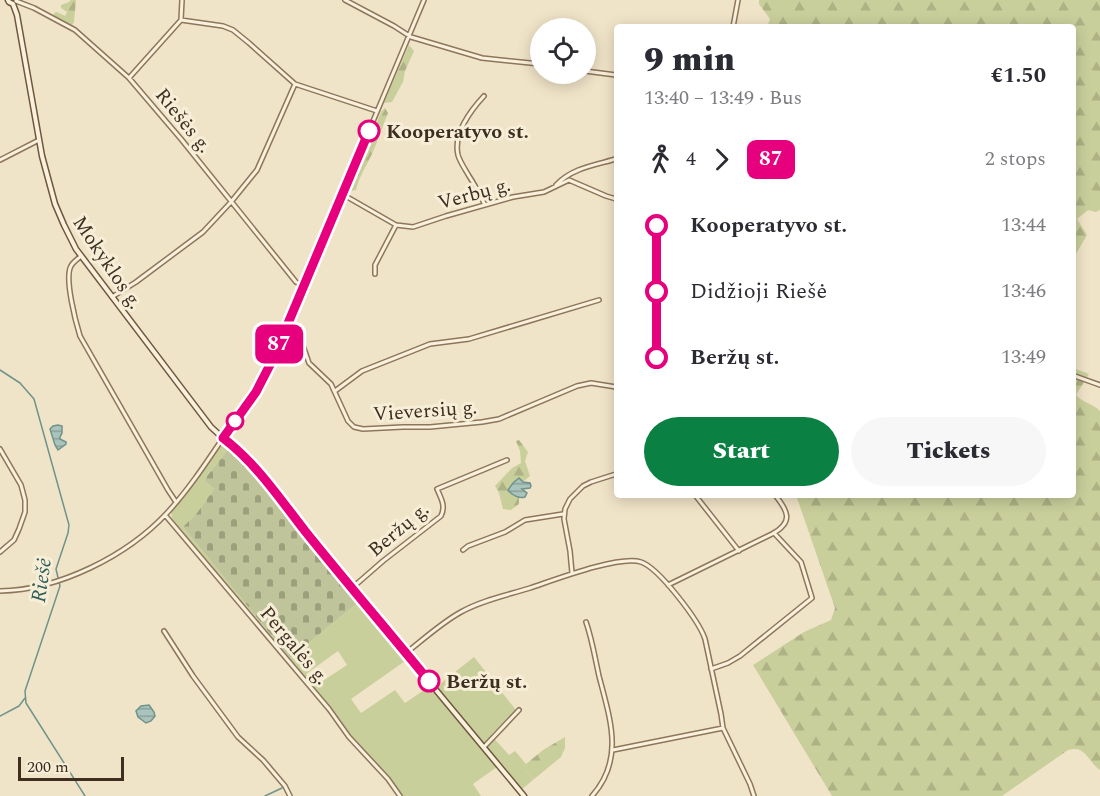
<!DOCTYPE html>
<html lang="en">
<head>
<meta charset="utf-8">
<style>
  :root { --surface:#fff; --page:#f7f7f7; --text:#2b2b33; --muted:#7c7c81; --accent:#0b8043 }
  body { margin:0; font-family:Spectral,serif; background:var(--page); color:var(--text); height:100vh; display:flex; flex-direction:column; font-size:22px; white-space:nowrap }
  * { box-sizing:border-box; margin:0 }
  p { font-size:20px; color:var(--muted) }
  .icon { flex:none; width:33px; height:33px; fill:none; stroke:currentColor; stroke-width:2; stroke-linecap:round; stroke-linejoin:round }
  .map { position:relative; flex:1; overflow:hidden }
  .details { position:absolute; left:614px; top:24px; width:462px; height:474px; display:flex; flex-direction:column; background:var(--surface); border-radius:6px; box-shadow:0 3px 15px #0003 }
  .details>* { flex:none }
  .badge { padding:0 12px; border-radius:9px; font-size:21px; line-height:39px }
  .fabs { position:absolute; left:530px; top:18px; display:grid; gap:12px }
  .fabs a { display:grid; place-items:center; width:66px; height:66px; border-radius:50%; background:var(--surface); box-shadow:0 3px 15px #0003; font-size:30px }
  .scale { position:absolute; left:18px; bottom:15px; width:106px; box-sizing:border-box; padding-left:6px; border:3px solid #3d2e20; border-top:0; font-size:16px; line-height:21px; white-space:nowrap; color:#3d2e20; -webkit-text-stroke:4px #f7eed8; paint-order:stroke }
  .map>.badge { position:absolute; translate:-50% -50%; box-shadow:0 0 0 3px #fff }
  .legs { display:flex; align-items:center; gap:9px; height:66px; padding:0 30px; font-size:20px }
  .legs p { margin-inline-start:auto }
  .head { display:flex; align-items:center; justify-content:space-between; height:102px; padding:0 30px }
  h1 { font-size:33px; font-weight:800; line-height:45px }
  .cta { display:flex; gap:12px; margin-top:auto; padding:12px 30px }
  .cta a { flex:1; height:69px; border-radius:36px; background:var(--accent); color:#fff; font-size:24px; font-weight:800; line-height:69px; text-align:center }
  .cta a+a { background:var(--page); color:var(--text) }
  ul { padding:0 30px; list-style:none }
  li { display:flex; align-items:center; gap:21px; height:66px; font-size:22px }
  li i { display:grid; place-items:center; width:9px; height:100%; margin:0 8px; background:currentColor }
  li i::after { content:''; width:15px; height:15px; margin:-8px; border:4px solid; border-radius:50%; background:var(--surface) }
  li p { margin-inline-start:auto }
  li:first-child i { background:linear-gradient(#0000 50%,currentColor 0) }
  li:last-child i { background:linear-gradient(currentColor 50%,#0000 0) }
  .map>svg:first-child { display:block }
  .grass { fill:#c9cf9b; fill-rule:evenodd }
  .forest { fill:url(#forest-firs) }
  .cemetery { fill:url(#cemetery-stones) }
  .water { fill:url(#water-rules); stroke:#6f938a; stroke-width:1.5 }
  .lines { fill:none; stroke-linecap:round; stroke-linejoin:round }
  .stream { stroke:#6f938a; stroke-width:1.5 }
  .street-casing { stroke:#8d765c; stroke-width:6 }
  .secondary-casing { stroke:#6f573f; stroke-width:7 }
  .street { stroke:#faf1dc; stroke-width:3 }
  .secondary { stroke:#faf1dc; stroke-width:4 }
  .line-1-casing { stroke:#fff; stroke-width:14 }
  .line-1 { stroke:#e6007e; stroke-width:9 }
  .stop-1-dot { fill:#fff; stroke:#e6007e; stroke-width:3 }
  .labels { text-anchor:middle; stroke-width:6; stroke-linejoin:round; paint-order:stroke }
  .street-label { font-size:20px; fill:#3d2e20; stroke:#f7eed8 }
  .stop-label { font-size:20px; font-weight:bold; fill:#3d2e20; stroke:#f7eed8; text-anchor:start }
  .water-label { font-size:21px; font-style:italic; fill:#2f5d5a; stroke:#f7eed8 }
</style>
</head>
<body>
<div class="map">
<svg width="1100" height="796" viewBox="0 0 1100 796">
  <defs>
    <pattern id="forest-firs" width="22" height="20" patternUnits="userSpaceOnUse" patternTransform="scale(1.5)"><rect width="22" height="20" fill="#c9cf9b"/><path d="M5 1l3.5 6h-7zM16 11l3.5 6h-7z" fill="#aeb285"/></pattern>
    <pattern id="cemetery-stones" width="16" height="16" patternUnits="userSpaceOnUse" patternTransform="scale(1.5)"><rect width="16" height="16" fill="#bfc49a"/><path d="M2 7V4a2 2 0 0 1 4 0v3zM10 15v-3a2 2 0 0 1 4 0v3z" fill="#9ca07d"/></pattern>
    <pattern id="water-rules" width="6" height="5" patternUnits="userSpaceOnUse" patternTransform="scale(1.5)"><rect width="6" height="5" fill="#a9c4bc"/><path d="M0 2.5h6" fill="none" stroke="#8ba098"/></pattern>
  </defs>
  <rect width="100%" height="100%" fill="#f0e4c8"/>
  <path class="grass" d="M223 443 230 447 204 480 214 489 197 513 183 527 290 658 360 601 408 659 351 699 361 713 395 690 405 703 430 686 497 767 473 784 481 796H402L388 777 352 738 328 706 181 531 172 518 171 512 186 495ZM338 651 347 665 315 686 306 674Z
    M474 657 516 710 491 735 509 755 515 751 526 764V771L533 780 521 790 436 687Z"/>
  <path class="forest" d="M71 0H76L74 22 72 25 54 16V13L57 12 65 16 67 12 61 8V5L69 2Z
    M759 0H1100V210L1096 212 1088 210 1077 219 1087 235 1073 259 1072 27H767L770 19 759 4Z
    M409 45 414 51 405 71 403 82 392 102 384 103Z
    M385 108 388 113C382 127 378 141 372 154 367 164 358 180 356 190L351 191 355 176 359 169 381 112Z
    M1073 368 1089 374 1076 395C1083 403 1092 403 1100 411V770C1088 762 1086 745 1068 750L1002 796H832L753 665 804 632 831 620 835 608 796 495H1072Z
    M519 440 528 452 525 461 530 476 523 482 519 478 509 488 510 493 519 497V504L511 510 503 509 499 493 495 486 512 468 521 463 520 451 516 441Z
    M565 737V748L561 757 533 780 526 771V764L543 750Z"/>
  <path class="cemetery" d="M230 447 265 484 360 601 290 658 183 527 197 513 214 489 204 480Z"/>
  <path class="water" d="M58 425 62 426V433L60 437V439L66 442V444L58 450 55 445 50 429 53 426Z
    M519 478 523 482 530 483 531 486 530 488 522 489 527 493 525 497C520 499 511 495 508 490L513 483Z
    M149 705 154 712 155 716 151 721 146 723 138 717 136 711 141 706Z"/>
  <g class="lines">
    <path class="stream" d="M0 370 20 383 34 399 69 525 68 533 56 569 60 586 25 691 26 703 85 796
      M0 716 19 706 25 698
      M265 796 282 788"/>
    <defs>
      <path id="street" d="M345 0 394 26 411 37 482 58 540 64
        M16 1 34 8 75 30 129 78 181 139 296 282 304 286
        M181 20 223 26 233 30 249 43 295 84 377 111
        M733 27 738 0
        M585 71 616 75
        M129 78 181 20 182 0
        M484 96C471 110 453 134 458 155 460 162 465 169 469 176 475 185 480 195 485 205
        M0 160 39 140
        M556 185C572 168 595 165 616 159
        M342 194 396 225 413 227 446 216 513 197 544 192 569 180 606 196 616 199
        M81 256C78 259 73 262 71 266 64 278 76 323 80 336L168 490 176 502
        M375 274V265L396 225
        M112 297 136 282 203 232 231 202 257 170 295 84
        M287 326 295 331 301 340 309 363 331 384 348 421 354 427 363 429 403 427H430L482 422 499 419 577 386 591 383 616 387
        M1072 375 1100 385
        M335 391 362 371 430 344 469 339 599 300
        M0 449 21 485 25 500V512L19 529 14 540 0 552
        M695 495 739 551
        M165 515 329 709 349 737 388 779 400 796
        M463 550 468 546 505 532 525 520 563 514
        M572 573 570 551 564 519 565 509 570 499 583 486 591 482 616 474
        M668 585 772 534C794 522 788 511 775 495
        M352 588 383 561 441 516C446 506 441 498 437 489L507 460
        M0 591C59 590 127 556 167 513 190 488 208 460 227 432 236 418 247 405 257 391 263 381 268 370 273 359L424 0
        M586 622C592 639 595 658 599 676 610 719 625 759 592 796
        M164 631 193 676 238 737 263 760 285 786 290 796
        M406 653C424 639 441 623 461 612 482 600 508 595 530 588 554 580 619 555 641 562 659 568 699 621 705 639L721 714 723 728 750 784 754 796
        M711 669 728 663 740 656 812 598 801 562 774 533
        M484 747 519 710
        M613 750 723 728"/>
      <path id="secondary" d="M8 0 9 2 13 4
        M13 4 17 15 42 156 55 204 64 225 76 249 211 427 239 453 267 483 328 560 524 796"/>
    </defs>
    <use href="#street" class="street-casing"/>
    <use href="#secondary" class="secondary-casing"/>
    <use href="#street" class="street"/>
    <use href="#secondary" class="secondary"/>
  </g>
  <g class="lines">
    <defs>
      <path id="line-1" d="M369 131 273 359 256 392 223 438C256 463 280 499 305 531 346 582 388 631 429 681"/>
    </defs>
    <use href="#line-1" class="line-1-casing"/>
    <use href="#line-1" class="line-1"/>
  </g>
  <g class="stop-1-dot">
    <circle cx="369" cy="131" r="10"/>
    <circle cx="235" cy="421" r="8"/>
    <circle cx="429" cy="681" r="10"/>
  </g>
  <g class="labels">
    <g class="street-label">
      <text transform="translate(184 120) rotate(51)" y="7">Riešės g.</text>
      <text transform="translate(474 193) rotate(-15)" y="7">Verbų g.</text>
      <text transform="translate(108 262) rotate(56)" y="7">Mokyklos g.</text>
      <text transform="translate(425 410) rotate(-4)" y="7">Vieversių g.</text>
      <text transform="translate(398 529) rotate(-40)" y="7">Beržų g.</text>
      <text transform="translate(295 645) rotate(50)" y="7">Pergalės g.</text>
    </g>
    <g class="stop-label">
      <text x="386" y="138">Kooperatyvo st.</text>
      <text x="446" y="688">Beržų st.</text>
    </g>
    <g class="water-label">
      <text transform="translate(41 580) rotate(-82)" y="7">Riešė</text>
    </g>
  </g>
</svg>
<div class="fabs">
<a><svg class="icon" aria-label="locate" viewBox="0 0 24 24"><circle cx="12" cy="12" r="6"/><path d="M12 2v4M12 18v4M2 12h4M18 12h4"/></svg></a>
</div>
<div class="scale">200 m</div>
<b class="badge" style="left:279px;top:344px;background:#e6007e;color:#fff">87</b>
<section class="details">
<div class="head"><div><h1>9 min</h1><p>13:40 – 13:49 · Bus</p></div><b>€1.50</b></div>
<div class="legs"><svg class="icon" aria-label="walk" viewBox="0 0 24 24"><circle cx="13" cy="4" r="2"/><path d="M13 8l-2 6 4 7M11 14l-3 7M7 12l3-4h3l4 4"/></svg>4<svg class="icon" aria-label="forward" viewBox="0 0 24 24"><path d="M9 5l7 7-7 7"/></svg><b class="badge" style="background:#e6007e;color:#fff">87</b><p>2 stops</p></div>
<ul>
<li><i style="color:#e6007e"></i><b>Kooperatyvo st.</b><p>13:44</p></li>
<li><i style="color:#e6007e"></i><span>Didžioji Riešė</span><p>13:46</p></li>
<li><i style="color:#e6007e"></i><b>Beržų st.</b><p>13:49</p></li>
</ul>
<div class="cta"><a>Start</a><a>Tickets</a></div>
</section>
</div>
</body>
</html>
